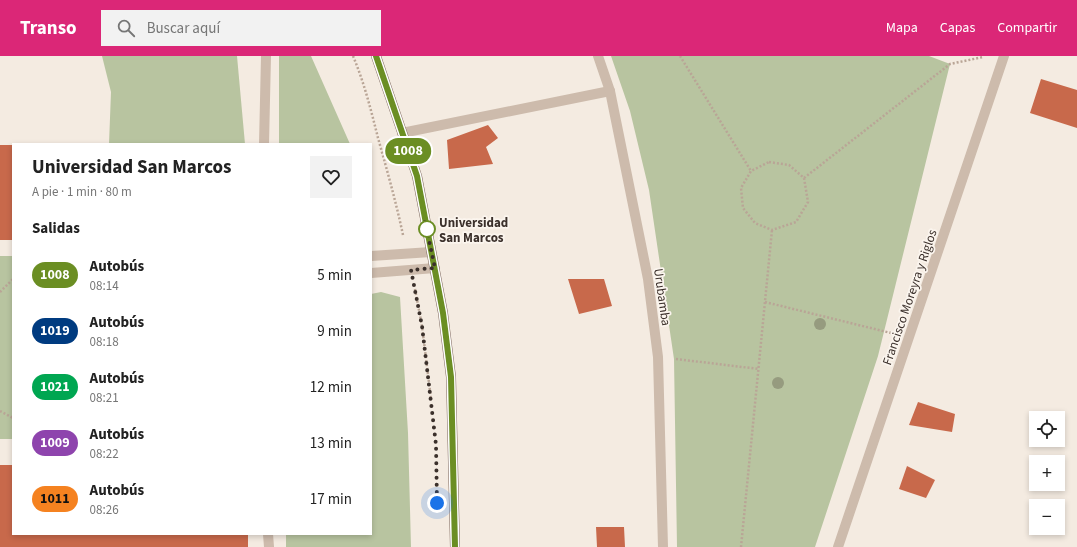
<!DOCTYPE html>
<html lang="es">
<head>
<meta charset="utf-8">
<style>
  :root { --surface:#fff; --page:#f2f2f2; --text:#222; --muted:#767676; --accent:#db2777 }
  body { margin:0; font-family:"Source Sans 3",sans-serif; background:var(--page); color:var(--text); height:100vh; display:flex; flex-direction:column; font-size:15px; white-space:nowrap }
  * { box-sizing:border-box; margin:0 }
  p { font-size:13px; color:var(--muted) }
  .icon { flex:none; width:22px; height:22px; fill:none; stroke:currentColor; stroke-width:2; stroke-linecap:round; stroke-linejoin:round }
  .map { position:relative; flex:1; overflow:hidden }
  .sheet { position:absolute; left:12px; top:87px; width:360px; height:392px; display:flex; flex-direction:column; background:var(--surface); border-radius:0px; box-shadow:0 2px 6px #0003 }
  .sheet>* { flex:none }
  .badge { padding:0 8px; border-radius:13px; font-size:14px; line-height:26px }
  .tools { position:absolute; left:1029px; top:355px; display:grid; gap:8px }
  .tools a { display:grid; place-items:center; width:36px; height:36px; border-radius:0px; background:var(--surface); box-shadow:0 2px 6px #0003; font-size:20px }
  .you { position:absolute; width:20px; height:20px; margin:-10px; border:3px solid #fff; border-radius:50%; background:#1a73e8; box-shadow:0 0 0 6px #1a73e833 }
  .map>.badge { position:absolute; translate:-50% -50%; box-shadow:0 0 0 2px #fff }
  h2 { padding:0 20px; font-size:15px; line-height:36px }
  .round { display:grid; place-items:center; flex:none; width:42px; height:42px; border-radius:0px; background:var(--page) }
  .head { display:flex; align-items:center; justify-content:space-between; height:68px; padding:0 20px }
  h1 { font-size:19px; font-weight:700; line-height:30px }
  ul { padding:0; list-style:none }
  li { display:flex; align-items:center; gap:12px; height:56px; padding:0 20px }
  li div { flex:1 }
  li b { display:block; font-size:15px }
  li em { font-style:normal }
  li .badge { min-width:44px; font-weight:700; text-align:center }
  header { display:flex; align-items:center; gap:24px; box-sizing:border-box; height:56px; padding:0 20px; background:var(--accent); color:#fff }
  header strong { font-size:19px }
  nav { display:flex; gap:22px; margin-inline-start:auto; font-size:14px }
  .search { width:280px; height:36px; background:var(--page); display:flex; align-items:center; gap:10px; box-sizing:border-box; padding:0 14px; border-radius:0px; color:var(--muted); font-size:15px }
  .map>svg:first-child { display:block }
  .green { fill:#b8c4a0 }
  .building { fill:#c8694b }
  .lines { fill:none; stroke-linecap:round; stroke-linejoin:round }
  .path { stroke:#b9a596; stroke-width:2.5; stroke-dasharray:2 2; stroke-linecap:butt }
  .service { stroke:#cdbbac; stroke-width:10 }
  .pedestrian { stroke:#cdbbac; stroke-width:10 }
  .minor { stroke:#cdbbac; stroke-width:10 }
  .tertiary { stroke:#cdbbac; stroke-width:10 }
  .primary { stroke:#7d675c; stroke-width:10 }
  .tree { fill:#969b7f }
  .line-casing { stroke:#fff; stroke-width:9 }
  .line { stroke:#6b8e23; stroke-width:6 }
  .walk { stroke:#3b302b; stroke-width:4; stroke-dasharray:0 7.2 }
  .stop-dot { fill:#fff; stroke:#6b8e23; stroke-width:2 }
  .labels { text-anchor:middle; stroke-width:3.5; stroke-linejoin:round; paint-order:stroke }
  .stop-label { font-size:13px; font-weight:bold; fill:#3b302b; stroke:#fbf5ee; text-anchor:start }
  .street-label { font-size:13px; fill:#3b302b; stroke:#fbf5ee }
</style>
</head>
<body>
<header>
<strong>Transo</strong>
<div class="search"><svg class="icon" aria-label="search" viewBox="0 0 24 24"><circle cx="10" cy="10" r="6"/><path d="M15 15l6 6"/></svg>Buscar aquí</div>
<nav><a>Mapa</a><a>Capas</a><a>Compartir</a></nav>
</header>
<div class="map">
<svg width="1077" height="491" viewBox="0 0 1077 491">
  <rect width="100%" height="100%" fill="#f4ebe1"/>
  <path class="green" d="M102 0H237L245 88H109L111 36Z
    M279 0H311L350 88H279Z
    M611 0H929L950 8 878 300 815 491H677L674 303 649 134 630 55Z
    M0 200H13V383H0Z
    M381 236 400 241 408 377 411 491H286V478H371V238Z"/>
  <path class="building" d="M1041 23 1077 34V72L1030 57Z
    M488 69 498 82 486 91 493 108 449 113 447 84Z
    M0 89H13V184H0Z
    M568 223H604L612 250 579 258Z
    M918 346 955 358 952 376 909 369Z
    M0 409H13V478H248V491H0Z
    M907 410 935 424 926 442 899 433Z
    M596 471H624L625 491H597Z"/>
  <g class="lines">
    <path class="path" d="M353 0C364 26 371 54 378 82 387 114 396 146 403 179
      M680 0 751 115
      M769 106 789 109 804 122 808 146 796 166 772 174 755 167 743 152 741 132 751 115Z
      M804 122 950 8 983 1
      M415 233 422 270 431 343
      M0 236 13 223
      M765 246 891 277
      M676 303 759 313
      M0 355 13 362
      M741 491 772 174"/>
    <path class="service" d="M264 88 266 0
      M371 200 431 196
      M371 217 435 212
      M268 478 269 491"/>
    <path class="pedestrian" d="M402 77 610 35"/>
    <path class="minor" d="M598 0 610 35 648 223 658 301 663 491"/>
    <path class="tertiary" d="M838 491 1004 0"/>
    <path class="primary" d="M376 0 417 120 443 257 451 321 455 491"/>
  </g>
  <g class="tree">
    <circle cx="820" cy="268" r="6"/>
    <circle cx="778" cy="327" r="6"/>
  </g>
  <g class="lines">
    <defs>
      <path id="line" d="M376 0 417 120 443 257 451 321 455 491"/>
    </defs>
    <use href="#line" class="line-casing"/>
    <use href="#line" class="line"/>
    <path class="walk" d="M427 173 425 166 435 212 411 214 422 270 436 389 437 447"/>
  </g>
  <circle class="stop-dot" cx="427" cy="173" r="8"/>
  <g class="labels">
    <g class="stop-label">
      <text x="439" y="171">Universidad<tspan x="439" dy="15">San Marcos</tspan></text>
    </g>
    <g class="street-label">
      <text transform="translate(663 241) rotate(82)" y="5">Urubamba</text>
      <text transform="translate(909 241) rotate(-71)" y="5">Francisco Moreyra y Riglos</text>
    </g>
  </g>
</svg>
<div class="tools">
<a><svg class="icon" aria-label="locate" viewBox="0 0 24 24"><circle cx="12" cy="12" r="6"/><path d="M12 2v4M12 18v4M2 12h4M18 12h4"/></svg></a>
<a>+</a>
<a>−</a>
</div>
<div class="you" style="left:437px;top:447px"></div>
<b class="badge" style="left:408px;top:95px;background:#6b8e23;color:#fff">1008</b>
<section class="sheet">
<div class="head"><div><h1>Universidad San Marcos</h1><p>A pie · 1 min · 80 m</p></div><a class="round"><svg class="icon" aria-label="heart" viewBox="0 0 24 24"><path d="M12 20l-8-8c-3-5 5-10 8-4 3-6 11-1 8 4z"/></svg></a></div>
<h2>Salidas</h2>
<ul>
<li><span class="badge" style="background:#6b8e23;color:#fff">1008</span><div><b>Autobús</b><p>08:14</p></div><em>5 min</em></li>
<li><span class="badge" style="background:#003b80;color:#fff">1019</span><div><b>Autobús</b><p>08:18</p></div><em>9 min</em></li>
<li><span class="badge" style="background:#00a651;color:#fff">1021</span><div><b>Autobús</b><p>08:21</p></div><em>12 min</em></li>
<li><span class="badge" style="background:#8e44ad;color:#fff">1009</span><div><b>Autobús</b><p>08:22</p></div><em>13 min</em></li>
<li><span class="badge" style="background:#f58220;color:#111">1011</span><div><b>Autobús</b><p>08:26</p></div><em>17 min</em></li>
</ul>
</section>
</div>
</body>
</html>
